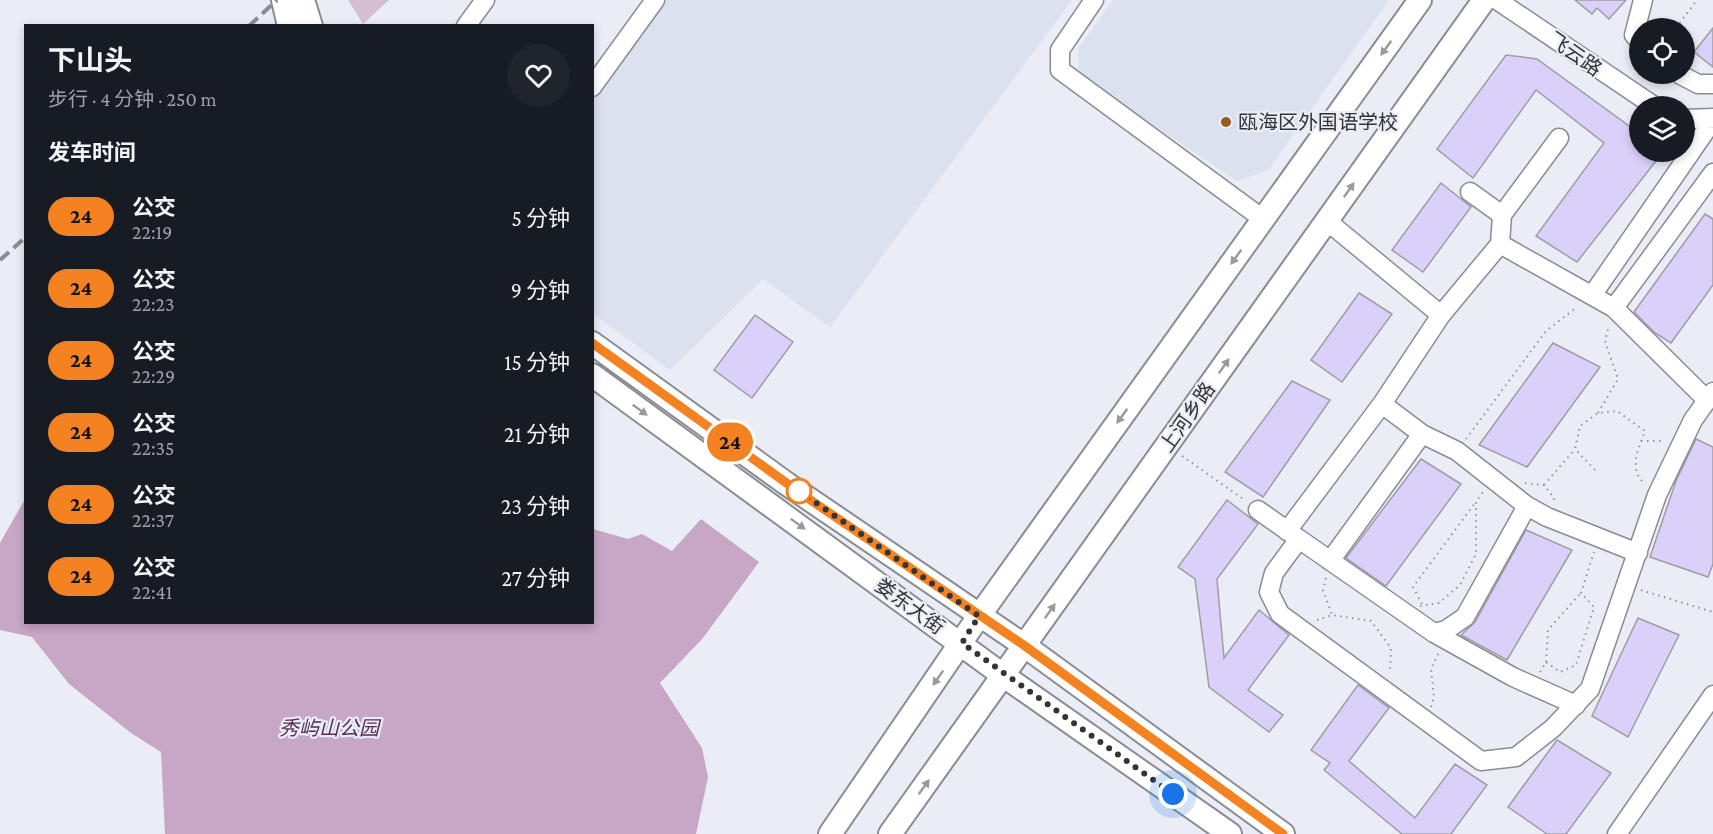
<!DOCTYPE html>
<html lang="zh">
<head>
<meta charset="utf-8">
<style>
  :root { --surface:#171b24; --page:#20242c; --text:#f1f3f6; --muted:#9ea1a6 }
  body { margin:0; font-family:"Crimson Pro","Noto Sans SC",serif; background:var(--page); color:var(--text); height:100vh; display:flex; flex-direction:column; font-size:22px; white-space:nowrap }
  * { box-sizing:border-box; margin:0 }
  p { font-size:20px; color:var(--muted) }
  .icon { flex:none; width:33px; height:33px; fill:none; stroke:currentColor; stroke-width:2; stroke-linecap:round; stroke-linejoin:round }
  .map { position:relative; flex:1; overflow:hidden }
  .sheet { position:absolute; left:24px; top:24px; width:570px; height:600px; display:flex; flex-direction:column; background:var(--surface); border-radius:0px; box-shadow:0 3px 9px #0003 }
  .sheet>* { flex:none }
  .badge { padding:0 12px; border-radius:20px; font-size:21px; line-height:39px }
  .buttons { position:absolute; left:1629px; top:18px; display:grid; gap:12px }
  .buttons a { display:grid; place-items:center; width:66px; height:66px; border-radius:50%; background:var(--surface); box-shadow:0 3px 9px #0003; font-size:30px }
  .you { position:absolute; width:30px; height:30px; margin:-15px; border:4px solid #fff; border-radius:50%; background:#1a73e8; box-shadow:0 0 0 9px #1a73e833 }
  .map>.badge { position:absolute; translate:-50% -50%; box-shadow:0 0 0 3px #fff }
  h2 { padding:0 24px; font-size:22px; line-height:54px }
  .round { display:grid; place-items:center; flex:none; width:63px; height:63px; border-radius:32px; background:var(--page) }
  .overview { display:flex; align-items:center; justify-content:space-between; height:102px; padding:0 24px }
  h1 { font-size:28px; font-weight:700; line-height:45px }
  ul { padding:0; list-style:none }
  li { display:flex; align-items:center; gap:18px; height:72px; padding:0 24px }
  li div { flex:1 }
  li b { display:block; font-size:22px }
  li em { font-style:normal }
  li .badge { min-width:66px; font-weight:700; text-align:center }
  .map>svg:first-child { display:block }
  .built { fill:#dce1f0 }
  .green { fill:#d6bed4 }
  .forest { fill:#c8a6c6 }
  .building { fill:#dbd0fa; stroke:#9e9da4; stroke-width:1.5 }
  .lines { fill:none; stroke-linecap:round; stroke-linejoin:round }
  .minor-casing { stroke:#898c93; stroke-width:21 }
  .major-casing { stroke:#898c93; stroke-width:26 }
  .path { stroke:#93959b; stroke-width:2; stroke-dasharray:1.5 4.5; stroke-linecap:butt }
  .minor { stroke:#fff; stroke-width:18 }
  .major { stroke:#fff; stroke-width:22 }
  .rail { stroke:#8a8c91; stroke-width:4; stroke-dasharray:12 6; stroke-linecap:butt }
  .oneway { fill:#999a9b }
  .line-casing { stroke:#fff; stroke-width:14 }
  .line { stroke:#f58220; stroke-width:9 }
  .walk { stroke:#333437; stroke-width:6; stroke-dasharray:0 10.8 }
  .poi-dot { fill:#985b1f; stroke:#eaedf5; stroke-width:2 }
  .stop-dot { fill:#fff; stroke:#f58220; stroke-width:3 }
  .labels { text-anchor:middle; stroke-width:4.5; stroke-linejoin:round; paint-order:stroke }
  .street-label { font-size:20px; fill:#333437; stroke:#eaedf5 }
  .poi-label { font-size:20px; fill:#333437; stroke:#eaedf5; text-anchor:start }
  .park-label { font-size:20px; font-style:italic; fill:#562b55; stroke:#eaedf5 }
</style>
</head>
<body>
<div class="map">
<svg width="1713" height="834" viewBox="0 0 1713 834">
  <rect width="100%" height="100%" fill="#eaedf5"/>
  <path class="built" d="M646 0H1072L830 327 763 279 670 370 593 314V73Z
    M1113 0H1389L1268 170 1237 181 1079 75 1078 49Z"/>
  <path class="green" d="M348 0H389L363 24Z"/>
  <path class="forest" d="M25 499 26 622H592L593 529 628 539 642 534 672 551 701 519 759 562 703 638 660 683 702 748 708 777 696 834H165L161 752 131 733 69 684 32 637 0 630V543Z"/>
  <path class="building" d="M1575 0H1626L1609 19 1597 8 1592 14Z
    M1713 28V67L1694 52Z
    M1506 55 1537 59 1640 134V152H1663L1577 262 1536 236 1604 143 1536 90 1473 178 1437 149Z
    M1441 183 1471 207 1423 272 1392 250Z
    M1705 214 1713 219V285L1671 343 1655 333 1634 312Z
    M1359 293 1392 314 1342 382 1311 360Z
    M755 315 793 342 752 398 714 370Z
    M1553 343 1600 367 1527 467 1479 445Z
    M1292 381 1330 400 1263 497 1225 472Z
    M1696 439 1713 447V564L1708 577 1650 557 1676 481Z
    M1421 459 1461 484 1386 586 1346 558Z
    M1227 500 1258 524 1217 579 1224 658 1259 610 1289 635 1248 690 1283 715 1269 732 1209 687 1195 579 1178 567Z
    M1526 530 1572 550 1507 660 1461 635 1475 622Z
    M1638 618 1679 635 1628 737 1592 716Z
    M1358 685 1389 708 1349 761 1415 818 1455 764 1487 785 1451 834H1402L1324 770 1330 763 1311 750Z
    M1557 740 1611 773 1566 834H1547L1508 807Z"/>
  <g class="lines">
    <defs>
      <path id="minor" d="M1094 0 1060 50V70L1263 219
        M1497 0 1654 106
        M466 26 485 0
        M1640 42 1634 35 1643 0
        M1679 74 1698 84H1713
        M592 87 655 0
        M1684 119 1713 118
        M1470 192 1502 215
        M1327 221 1441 315
        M1500 244 1614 308 1707 400
        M1593 294 1713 120
        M1614 308 1713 173
        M1382 404 1422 434 1457 451 1527 506 1547 517 1638 553
        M1258 510 1299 539 1274 573 1269 592 1280 614 1481 761 1516 757 1553 728 1590 689 1657 495 1693 420 1713 392
        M1287 531 1382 404 1441 315 1500 244 1502 215 1559 138
        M1299 539 1434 633 1446 630 1465 617 1527 506
        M1330 561 1422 434
        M1434 633 1513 677 1576 705
        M1617 834 1713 695"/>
      <path id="major" d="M283 0 289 26
        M303 0 311 26
        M592 343 787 484 1025 646 1283 834
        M592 375 1004 676 1230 834
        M830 834 979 616 1420 0
        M890 834 1484 0"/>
    </defs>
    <use href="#minor" class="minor-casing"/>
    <use href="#major" class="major-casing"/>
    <path class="path" d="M1676 28 1697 0
      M1598 413 1618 379 1605 341 1609 325
      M1466 439 1546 331 1577 307
      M1641 441H1665
      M1182 456 1246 501
      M1595 470 1575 449 1580 426 1598 413 1617 411 1645 431C1638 450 1628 469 1645 484
      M1525 483 1544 485 1554 498 1553 504
      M1544 485 1575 449
      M1326 578 1323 590 1332 615
      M1641 590 1713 612
      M1422 604 1413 587 1475 503
      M1420 606 1439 603 1460 585 1476 554V502L1483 492
      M1317 620 1332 615 1371 621 1391 648 1390 673
      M1546 662 1548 630 1580 594
      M1540 672 1546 662 1560 672 1576 665 1594 607 1581 593 1594 552
      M1431 707 1434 697 1431 669 1439 652"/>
    <use href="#minor" class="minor"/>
    <use href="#major" class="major"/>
    <path class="rail" d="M249 26 277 0
      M0 260 26 237"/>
  </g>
  <defs><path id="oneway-solid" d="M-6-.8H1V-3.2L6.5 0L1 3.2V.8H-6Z" transform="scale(1.5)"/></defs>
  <g class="oneway">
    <use href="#oneway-solid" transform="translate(1386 48) rotate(126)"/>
    <use href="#oneway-solid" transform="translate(1349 190) rotate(-55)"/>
    <use href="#oneway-solid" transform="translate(1236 257) rotate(126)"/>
    <use href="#oneway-solid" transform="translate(1224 366) rotate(-55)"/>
    <use href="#oneway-solid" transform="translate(640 410) rotate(36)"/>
    <use href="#oneway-solid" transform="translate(1122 416) rotate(126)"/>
    <use href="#oneway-solid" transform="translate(798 524) rotate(36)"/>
    <use href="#oneway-solid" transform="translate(1050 611) rotate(-55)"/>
    <use href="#oneway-solid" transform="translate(938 678) rotate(125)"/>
    <use href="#oneway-solid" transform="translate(924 787) rotate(-54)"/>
  </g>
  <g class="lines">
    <defs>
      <path id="line" d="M592 343 806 497 1025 646 1283 834"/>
    </defs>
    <use href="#line" class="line-casing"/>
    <use href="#line" class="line"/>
    <path class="walk" d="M799 491 979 616 962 643 1173 794"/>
  </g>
  <circle class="poi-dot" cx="1226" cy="122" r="6"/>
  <circle class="stop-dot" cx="799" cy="491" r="12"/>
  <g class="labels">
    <g class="street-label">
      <text transform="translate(1575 54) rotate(35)" y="7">飞云路</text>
      <text transform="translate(1187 417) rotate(-55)" y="7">上河乡路</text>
      <text transform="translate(910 606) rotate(36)" y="7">娄东大街</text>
    </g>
    <g class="poi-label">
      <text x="1238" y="129">瓯海区外国语学校</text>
    </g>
    <g class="park-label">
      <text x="329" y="735">秀屿山公园</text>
    </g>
  </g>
</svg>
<div class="buttons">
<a><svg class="icon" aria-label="locate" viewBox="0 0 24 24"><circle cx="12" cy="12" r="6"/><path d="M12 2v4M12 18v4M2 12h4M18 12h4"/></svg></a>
<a><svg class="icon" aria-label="layers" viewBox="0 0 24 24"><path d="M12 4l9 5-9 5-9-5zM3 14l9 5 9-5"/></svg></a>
</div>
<div class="you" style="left:1173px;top:794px"></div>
<b class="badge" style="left:730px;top:442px;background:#f58220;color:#111">24</b>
<section class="sheet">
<div class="overview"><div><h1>下山头</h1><p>步行 · 4 分钟 · 250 m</p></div><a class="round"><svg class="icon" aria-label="heart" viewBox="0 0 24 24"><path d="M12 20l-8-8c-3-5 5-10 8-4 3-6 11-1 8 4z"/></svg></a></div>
<h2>发车时间</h2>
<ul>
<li><span class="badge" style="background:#f58220;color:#111">24</span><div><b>公交</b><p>22:19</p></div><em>5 分钟</em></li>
<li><span class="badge" style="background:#f58220;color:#111">24</span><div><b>公交</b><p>22:23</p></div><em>9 分钟</em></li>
<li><span class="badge" style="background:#f58220;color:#111">24</span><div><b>公交</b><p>22:29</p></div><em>15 分钟</em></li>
<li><span class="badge" style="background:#f58220;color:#111">24</span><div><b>公交</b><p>22:35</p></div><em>21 分钟</em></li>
<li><span class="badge" style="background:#f58220;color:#111">24</span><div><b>公交</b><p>22:37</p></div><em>23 分钟</em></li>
<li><span class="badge" style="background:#f58220;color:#111">24</span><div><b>公交</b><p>22:41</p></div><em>27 分钟</em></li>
</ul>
</section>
</div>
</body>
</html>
